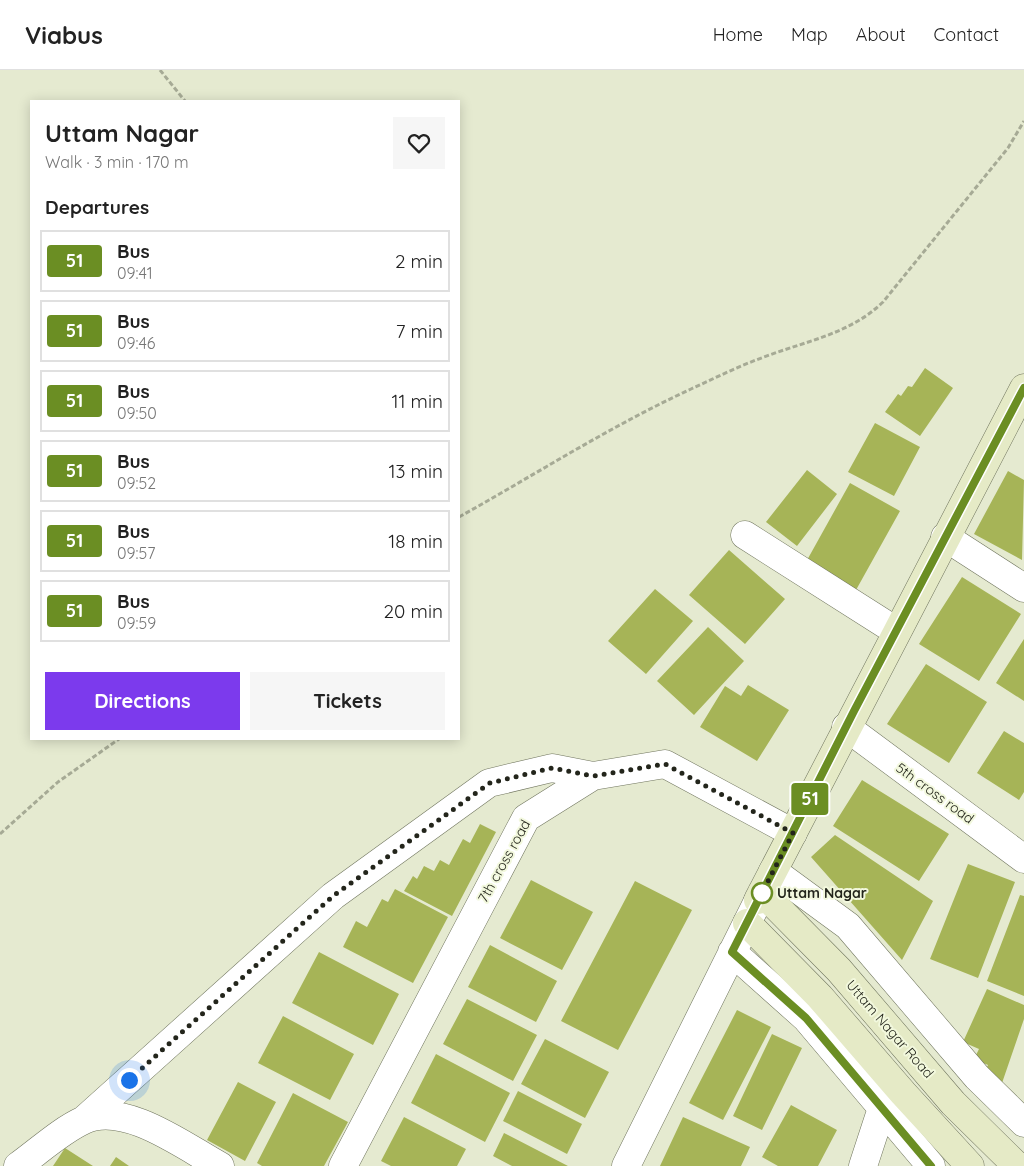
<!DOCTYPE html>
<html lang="en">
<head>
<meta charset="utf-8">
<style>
  :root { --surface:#fff; --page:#f6f6f6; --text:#222; --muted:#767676; --line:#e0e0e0; --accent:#7c3aed }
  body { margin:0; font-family:Quicksand,sans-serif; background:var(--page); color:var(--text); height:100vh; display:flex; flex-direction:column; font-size:19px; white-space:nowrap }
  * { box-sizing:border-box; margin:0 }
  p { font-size:16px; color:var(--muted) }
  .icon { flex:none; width:28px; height:28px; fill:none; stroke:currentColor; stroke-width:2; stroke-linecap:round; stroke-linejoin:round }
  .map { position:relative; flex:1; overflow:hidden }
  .side { position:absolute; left:30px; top:30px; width:430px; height:640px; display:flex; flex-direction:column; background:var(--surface); border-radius:0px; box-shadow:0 2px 12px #0003 }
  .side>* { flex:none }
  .badge { padding:0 10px; border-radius:4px; font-size:18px; line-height:32px }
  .you { position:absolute; width:25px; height:25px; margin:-12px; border:4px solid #fff; border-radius:50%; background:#1a73e8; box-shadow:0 0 0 8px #1a73e833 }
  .map>.badge { position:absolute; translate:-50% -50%; box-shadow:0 0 0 2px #fff }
  h2 { padding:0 15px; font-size:19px; line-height:45px }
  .round { display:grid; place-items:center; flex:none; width:52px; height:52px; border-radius:0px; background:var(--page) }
  .overview { display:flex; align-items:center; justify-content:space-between; height:85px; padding:0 15px }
  h1 { font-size:24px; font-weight:800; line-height:38px }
  .primary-button { display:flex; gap:10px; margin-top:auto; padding:10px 15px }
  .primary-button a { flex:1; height:58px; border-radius:0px; background:var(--accent); color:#fff; font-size:20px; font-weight:800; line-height:58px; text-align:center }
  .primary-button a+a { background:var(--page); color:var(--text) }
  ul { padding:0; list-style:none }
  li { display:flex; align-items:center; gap:15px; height:62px; margin:0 10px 8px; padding:0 5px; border:2px solid var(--line); border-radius:0px }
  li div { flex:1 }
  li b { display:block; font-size:19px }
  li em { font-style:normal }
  li .badge { min-width:55px; font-weight:700; text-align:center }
  header { display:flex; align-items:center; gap:30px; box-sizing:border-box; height:70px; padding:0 25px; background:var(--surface); border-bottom:1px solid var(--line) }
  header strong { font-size:24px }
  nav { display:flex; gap:28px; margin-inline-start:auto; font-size:18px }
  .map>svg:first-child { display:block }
  .building { fill:#a6b457 }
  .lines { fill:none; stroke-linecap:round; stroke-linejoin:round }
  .street-casing { stroke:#70755e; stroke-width:29 }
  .secondary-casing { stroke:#70755e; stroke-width:29 }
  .path { stroke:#a6aa95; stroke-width:3; stroke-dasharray:5 2.5; stroke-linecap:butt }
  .street { stroke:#fff; stroke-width:28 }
  .secondary { stroke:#e5eac6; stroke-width:28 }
  .line-casing { stroke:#fff; stroke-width:11 }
  .line { stroke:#6b8e23; stroke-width:8 }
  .walk { stroke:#23251b; stroke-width:5; stroke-dasharray:0 9 }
  .stop-dot { fill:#fff; stroke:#6b8e23; stroke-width:2.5 }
  .labels { text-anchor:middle; stroke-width:4; stroke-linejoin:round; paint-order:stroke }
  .street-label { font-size:14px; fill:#23251b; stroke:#f2f8dd }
  .stop-label { font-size:14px; font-weight:bold; fill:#23251b; stroke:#f2f8dd; text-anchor:start }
</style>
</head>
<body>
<header>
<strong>Viabus</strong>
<nav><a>Home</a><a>Map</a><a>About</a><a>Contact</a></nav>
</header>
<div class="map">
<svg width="1024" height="1096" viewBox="0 0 1024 1096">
  <rect width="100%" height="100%" fill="#e5ead0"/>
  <path class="building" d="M925 298 953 318 920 366 885 342 898 324 901 326 908 316 912 317Z
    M875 353 920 377 894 426 848 402Z
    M807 400 837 424 797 476 766 452Z
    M1008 401 1024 410 1022 490 974 464Z
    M850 413 900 441 856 520 806 492Z
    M729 480 785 529 745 574 689 525Z
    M962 507 1021 544 979 611 919 574Z
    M655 519 693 551 646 604 608 571Z
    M708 557 744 591 694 645 657 611Z
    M1024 569V631L996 613Z
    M926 594 987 632 949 693 887 654Z
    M748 615 789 640 757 691 700 657 725 616 741 626Z
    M1004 661 1024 673V722L1019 730 977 703Z
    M862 710 949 764 919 811 833 756Z
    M480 754 496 762 452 846 404 821 413 806 417 809 424 796 434 801 440 790 449 795 463 769 470 773Z
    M835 765 933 831 902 890 811 787Z
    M968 794 1015 812 978 908 930 889Z
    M531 810 593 842 562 900 500 868Z
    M635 811 692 840 618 980 561 951Z
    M395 819 448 847 413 913 343 877 356 851 367 857 382 829 388 832Z
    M1020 825 1024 826V926L987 911Z
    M490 875 557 911 536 952 468 917Z
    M319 882 399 924 373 975 292 933Z
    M987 919 1024 935V949L1002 1013 983 1005 988 995 974 989 979 979 963 972Z
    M467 929 537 965 513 1011 443 974Z
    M737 940 771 957 723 1050 689 1033Z
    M283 946 354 984 330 1030 258 993Z
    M772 964 802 978 762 1060 733 1046Z
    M545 969 609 1002 585 1048 521 1014Z
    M436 984 510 1023 485 1072 411 1033Z
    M238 1012 276 1032 245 1091 207 1070Z
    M518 1021 582 1054 567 1084 503 1051Z
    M293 1023 348 1052 324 1096H262L257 1093Z
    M791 1035 837 1060 818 1096H778L762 1087Z
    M404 1047 466 1079 457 1096H391L381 1091Z
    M683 1047 750 1077 741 1096H660Z
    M504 1063 568 1096H512L493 1086Z
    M65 1078 93 1096H53Z
    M116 1087 129 1096H110Z"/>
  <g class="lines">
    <defs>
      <path id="street" d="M745 465 896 561
        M945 467 1024 518
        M846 657 1024 789
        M773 801 848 856 977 1007 1024 1053
        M732 882 806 948 931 1096
        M85 1049 333 826 489 713 552 698 593 706
        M18 1096C39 1081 60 1061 84 1050 125 1031 185 1077 220 1096
        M343 1096 526 748 593 706 665 694 793 763
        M626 1096 757 833
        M863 1096 882 1038"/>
      <path id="secondary" d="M762 822 839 900 953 1033 1017 1096
        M758 830 1024 318
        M747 853 820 927 903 1023 970 1096"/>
    </defs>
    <use href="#street" class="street-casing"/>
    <use href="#secondary" class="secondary-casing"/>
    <path class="path" d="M160 0 185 31
      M459 447C536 404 611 356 691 319 715 308 739 296 764 287 806 271 850 264 883 232L1008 78 1024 51
      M0 764 58 712 119 669"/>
    <use href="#street" class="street"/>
    <use href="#secondary" class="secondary"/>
  </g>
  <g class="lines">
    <defs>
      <path id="line" d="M931 1096 806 948 732 882 854 641 1024 318"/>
    </defs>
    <use href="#line" class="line-casing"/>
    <use href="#line" class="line"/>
    <path class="walk" d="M129 1010 333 826 490 713 552 698 593 706 665 694 793 763 762 823"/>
  </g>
  <circle class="stop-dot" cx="762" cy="823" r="10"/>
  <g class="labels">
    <g class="street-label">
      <text transform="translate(935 723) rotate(36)" y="5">5th cross road</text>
      <text transform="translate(504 791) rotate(-61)" y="5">7th cross road</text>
      <text transform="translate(890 959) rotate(49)" y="5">Uttam Nagar Road</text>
    </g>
    <g class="stop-label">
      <text x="777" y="828">Uttam Nagar</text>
    </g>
  </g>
</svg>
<div class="you" style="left:129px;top:1010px"></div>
<b class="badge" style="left:810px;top:729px;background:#6b8e23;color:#fff">51</b>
<section class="side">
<div class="overview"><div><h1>Uttam Nagar</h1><p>Walk · 3 min · 170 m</p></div><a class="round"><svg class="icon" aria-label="heart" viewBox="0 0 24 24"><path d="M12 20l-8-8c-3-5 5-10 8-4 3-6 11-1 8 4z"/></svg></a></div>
<h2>Departures</h2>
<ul>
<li><span class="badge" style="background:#6b8e23;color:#fff">51</span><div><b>Bus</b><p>09:41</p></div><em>2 min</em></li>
<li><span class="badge" style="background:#6b8e23;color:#fff">51</span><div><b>Bus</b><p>09:46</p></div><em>7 min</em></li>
<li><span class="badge" style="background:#6b8e23;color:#fff">51</span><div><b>Bus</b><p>09:50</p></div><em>11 min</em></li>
<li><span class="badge" style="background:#6b8e23;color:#fff">51</span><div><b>Bus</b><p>09:52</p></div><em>13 min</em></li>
<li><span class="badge" style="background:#6b8e23;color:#fff">51</span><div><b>Bus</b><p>09:57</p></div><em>18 min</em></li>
<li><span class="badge" style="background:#6b8e23;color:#fff">51</span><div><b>Bus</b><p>09:59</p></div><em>20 min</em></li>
</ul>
<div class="primary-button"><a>Directions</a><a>Tickets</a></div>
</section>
</div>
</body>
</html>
